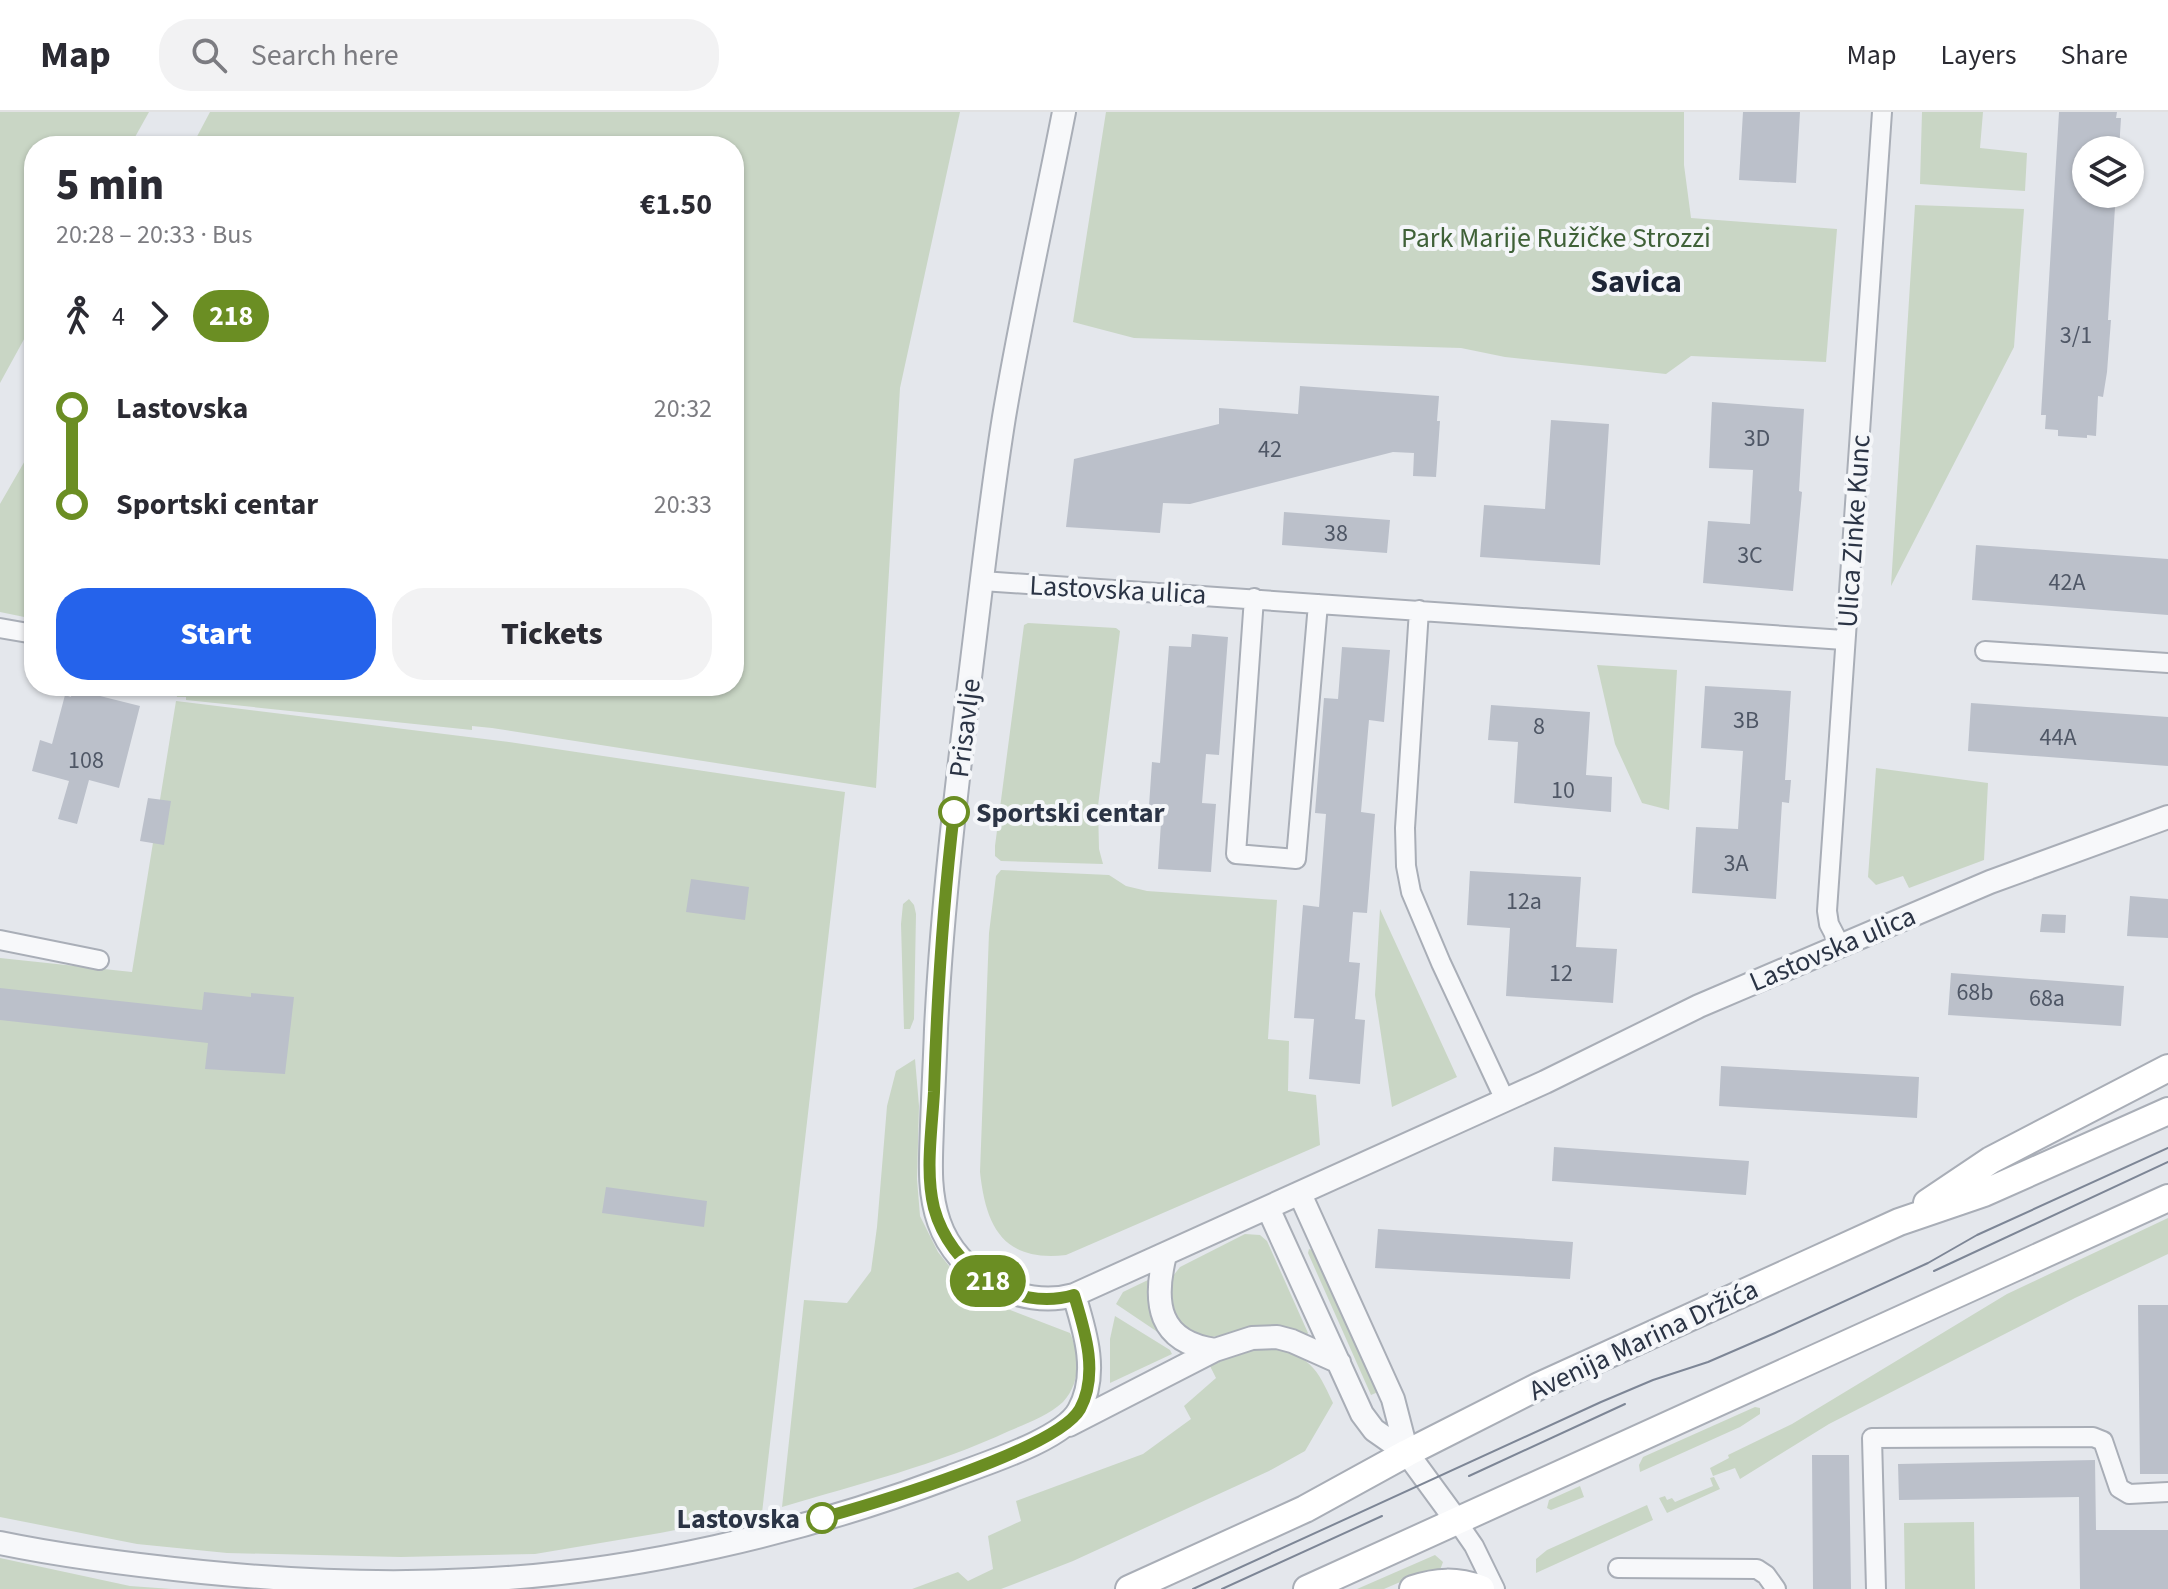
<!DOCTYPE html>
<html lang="en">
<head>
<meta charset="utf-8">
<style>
  :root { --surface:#fff; --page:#f2f2f3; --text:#2b2b33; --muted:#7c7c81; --line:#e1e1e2; --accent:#2563eb }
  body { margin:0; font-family:"Source Sans 3",sans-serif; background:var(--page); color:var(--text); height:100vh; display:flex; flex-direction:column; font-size:30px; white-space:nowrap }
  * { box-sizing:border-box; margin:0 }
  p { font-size:26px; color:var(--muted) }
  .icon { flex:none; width:44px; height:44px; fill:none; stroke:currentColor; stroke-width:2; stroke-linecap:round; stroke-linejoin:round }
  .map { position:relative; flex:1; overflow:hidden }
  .sheet { position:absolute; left:24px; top:24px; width:720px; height:560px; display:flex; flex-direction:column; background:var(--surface); border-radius:32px; box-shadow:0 2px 6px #0004 }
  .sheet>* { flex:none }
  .badge { padding:0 16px; border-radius:26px; font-size:28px; line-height:52px }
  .tools { position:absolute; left:2072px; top:24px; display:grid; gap:16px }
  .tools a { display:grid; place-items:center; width:72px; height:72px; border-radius:50%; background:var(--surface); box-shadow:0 2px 6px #0004; font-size:40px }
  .map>.badge { position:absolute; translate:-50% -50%; box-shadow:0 0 0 4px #fff }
  .legs { display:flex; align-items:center; gap:12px; height:88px; padding:0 32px; font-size:26px }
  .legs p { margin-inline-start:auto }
  .headline { display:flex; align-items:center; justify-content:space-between; height:136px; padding:0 32px }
  h1 { font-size:44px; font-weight:800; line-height:60px }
  .button { display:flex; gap:16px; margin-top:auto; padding:16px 32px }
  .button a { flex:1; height:92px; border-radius:32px; background:var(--accent); color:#fff; font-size:32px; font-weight:800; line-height:92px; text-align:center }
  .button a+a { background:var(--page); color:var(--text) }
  ul { padding:0 32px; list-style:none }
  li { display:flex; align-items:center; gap:28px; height:96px; font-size:30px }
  li i { display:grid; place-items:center; width:12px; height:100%; margin:0 10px; background:currentColor }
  li i::after { content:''; width:20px; height:20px; margin:-10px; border:6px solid; border-radius:50%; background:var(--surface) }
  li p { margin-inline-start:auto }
  li:first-child i { background:linear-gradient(#0000 50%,currentColor 0) }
  li:last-child i { background:linear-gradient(currentColor 50%,#0000 0) }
  header { display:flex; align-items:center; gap:48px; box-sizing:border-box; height:112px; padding:0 40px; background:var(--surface); border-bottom:2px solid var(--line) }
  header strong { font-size:38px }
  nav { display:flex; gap:44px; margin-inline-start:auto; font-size:28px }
  .search { width:560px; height:72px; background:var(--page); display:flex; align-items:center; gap:20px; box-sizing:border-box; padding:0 28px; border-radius:32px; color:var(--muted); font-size:30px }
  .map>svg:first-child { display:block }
  .green { fill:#c9d6c5 }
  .building { fill:#bbc0ca }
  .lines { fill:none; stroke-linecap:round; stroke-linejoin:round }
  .minor-casing { stroke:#a9aeb7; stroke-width:22 }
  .tertiary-casing { stroke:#a9aeb7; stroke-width:26 }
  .secondary-casing { stroke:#a9aeb7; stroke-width:30 }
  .minor { stroke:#f7f8fa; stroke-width:18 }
  .tertiary { stroke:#f7f8fa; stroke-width:22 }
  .secondary { stroke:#fff; stroke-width:26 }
  .tram { stroke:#7d8696; stroke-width:2 }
  .line-1-casing { stroke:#fff; stroke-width:18 }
  .line-1 { stroke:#6b8e23; stroke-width:12 }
  .stop-1-dot { fill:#fff; stroke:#6b8e23; stroke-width:4 }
  .labels { text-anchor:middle; stroke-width:8; stroke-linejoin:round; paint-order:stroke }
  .number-label { font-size:24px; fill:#4f5766 }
  .park-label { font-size:28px; fill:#3f6138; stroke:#f4f6f9 }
  .street-label { font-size:28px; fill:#2b3445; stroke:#f4f6f9 }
  .stop-label { font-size:28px; font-weight:bold; fill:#2b3445; stroke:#f4f6f9; text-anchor:start }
  .quarter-label { font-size:32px; font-weight:bold; fill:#1d2536; stroke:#f4f6f9 }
</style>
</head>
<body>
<header>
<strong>Map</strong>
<div class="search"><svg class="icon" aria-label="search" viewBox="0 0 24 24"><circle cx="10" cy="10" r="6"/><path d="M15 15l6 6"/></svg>Search here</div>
<nav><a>Map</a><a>Layers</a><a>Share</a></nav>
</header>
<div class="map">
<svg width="2168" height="1477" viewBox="0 0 2168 1477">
  <rect width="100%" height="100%" fill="#e4e7ec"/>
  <path class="green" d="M0 0H149L130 34H34V209L0 271Z
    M210 0H960L900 276 876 676 492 616 472 614V618L186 588V585H177L175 574H734V34H192Z
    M1106 0H1684V53L1691 106 1837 117 1826 250 1691 244 1666 262 1505 245 1461 236 1134 226 1073 210Z
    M1922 0H1983L1980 36 2027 41 2025 79 1920 72Z
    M1915 93 2024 97 2014 235 1891 474Z
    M34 333V507L0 500V392Z
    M1028 511 1116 516 1120 519 1098 694 1099 737 1103 752 1001 749 995 744V734L1024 513Z
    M1597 553 1677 558 1669 698 1642 691 1615 632Z
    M176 589 509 630 845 680 762 1401 660 1421 535 1442 401 1445 227 1441 137 1432 0 1405V846L132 860Z
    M1876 656 1988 671 1984 748 1909 776 1903 764 1876 773 1868 765Z
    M1001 758 1109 763 1126 774 1147 779 1277 788 1268 927 1289 929 1288 979 1316 983 1320 1033 1066 1143C1004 1150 986 1116 980 1060L989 821 996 764Z
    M909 787 914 793 916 802 914 907 910 917H904L901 812 903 792Z
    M1380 797 1457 965 1392 995 1375 883Z
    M915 947 919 994 917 1067 920 1104 938 1140 965 1174 1005 1196 1070 1221C1080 1244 1081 1270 1063 1290 1048 1304 1027 1311 1009 1319 936 1353 859 1372 782 1395L804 1188 847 1191 871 1159 877 1115 887 994 896 959Z
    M2168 1106V1142L2075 1186 1829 1312 1740 1367 1735 1356 1713 1364 1710 1356 1729 1346 1728 1343 1792 1312 2007 1182Z
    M1245 1122 1260 1123 1267 1129 1308 1221 1306 1224 1282 1215 1268 1214 1207 1226 1182 1216 1170 1193V1176L1173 1164 1180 1155Z
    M1309 1137 1313 1138 1378 1280 1371 1283 1308 1141Z
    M1148 1168 1150 1169 1165 1225 1116 1192 1123 1180Z
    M1115 1204 1170 1238 1172 1242 1110 1271V1227Z
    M1268 1235C1310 1244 1316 1254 1333 1291L1305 1339 1269 1359 1073 1449 1001 1477H912L958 1460 968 1469 993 1457 988 1424 1021 1409 1016 1389 1143 1342 1191 1307 1184 1294 1216 1266 1210 1254C1228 1242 1246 1237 1268 1235Z
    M1755 1295 1760 1296V1302L1740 1315 1640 1360 1639 1353 1643 1345Z
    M1714 1365 1720 1377 1667 1401 1659 1386 1665 1384 1667 1388 1672 1386 1675 1390 1713 1374 1710 1366Z
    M1580 1374 1584 1385 1551 1398 1547 1396 1549 1388Z
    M1647 1393 1653 1408 1536 1461V1447L1547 1438Z
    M1974 1410 1975 1477H1905L1904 1411Z
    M1435 1443 1443 1450 1440 1458 1421 1461 1384 1477H1357Z
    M0 1446 130 1474 172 1477H0Z"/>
  <path class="building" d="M1743 0H1800L1796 71 1739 68Z
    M2059 0H2117L2116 6H2121L2119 38H2086V82H2111L2110 94 2115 95 2108 208H2111L2107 260 2103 285 2098 284 2096 324 2087 323V326L2058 324V318L2045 317 2046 303H2041Z
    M1300 274 1439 284 1437 309H1440L1436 365 1413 364 1414 341 1393 340 1190 392 1163 391 1160 421 1066 415 1074 347 1219 312V296L1298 302Z
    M1712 290 1804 297 1799 379 1802 380 1793 479 1703 471 1708 409 1750 412 1753 358 1709 356Z
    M1551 308 1609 312 1600 453 1480 445 1484 393 1545 397Z
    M1284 400 1390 408 1387 441 1282 433Z
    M1976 433 2168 447V503L1972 488Z
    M1192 522 1228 525 1219 643 1206 642 1202 691 1216 692 1211 760 1158 757 1162 695 1149 694 1152 650 1160 651 1169 534 1191 535Z
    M1342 535 1390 538 1384 610 1369 608 1361 700 1375 702 1367 801 1353 800 1349 850 1360 851 1355 907 1365 908 1360 972 1309 967 1314 907 1294 906 1303 793 1319 795 1326 702 1315 701 1324 586 1338 587Z
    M73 574H102L100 584 140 594 119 676 89 668 77 712 58 707 69 669 32 659 40 628 52 632 65 583 71 585Z
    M1705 574 1791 579 1785 668H1791L1789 691 1782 690 1776 787 1692 781 1696 715 1738 717 1743 639 1701 636Z
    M1971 591 2168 605V654L1968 639Z
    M1491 593 1590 600 1586 663 1612 665 1611 700 1514 691 1518 630 1488 628Z
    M148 686 171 689 164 733 140 729Z
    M1470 759 1581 765 1576 835 1617 837 1613 891 1506 884 1510 816 1467 813Z
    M691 767 749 775 745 808 686 800Z
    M2130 784 2168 787V826L2127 824Z
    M2042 802 2066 803 2065 821 2040 820Z
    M1951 861 2124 874 2121 914 1948 903Z
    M0 876 202 898 204 880 251 885V881L294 885 285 962 205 957 208 931 0 908Z
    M1721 954 1919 965 1917 1006 1719 994Z
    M1554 1035 1749 1049 1746 1083 1552 1069Z
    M606 1075 707 1089 704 1115 602 1101Z
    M1378 1117 1573 1130 1570 1167 1375 1156Z
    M2138 1193H2168V1362H2140Z
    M1812 1343H1849L1851 1477H1813Z
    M2095 1348 2096 1418H2168V1477H2080L2079 1385 1899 1388 1898 1352Z"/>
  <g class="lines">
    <defs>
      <path id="minor" d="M982 469 1844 528
        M1254 486 1236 742 1296 747 1318 492
        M1419 498 1405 716 1406 754 1411 780 1441 851 1505 988
        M0 516 34 522
        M1985 539 2168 551
        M0 828 99 848
        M1841 835 1829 812 1827 799 1882 0
        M1456 1408 1474 1434 1495 1477
        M1618 1456 1757 1457 1766 1463 1776 1477
        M1876 1477 1872 1326 2093 1325 2103 1329 2119 1376 2129 1382 2168 1380"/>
      <path id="tertiary" d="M1064 0C1044 102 1021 203 1004 305 991 386 982 468 972 549 957 672 942 794 936 917 935 949 933 982 932 1014 931 1047 928 1079 939 1110 957 1163 1020 1198 1074 1183L1545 970 1699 894 1990 770 2168 705
        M1300 1082 1393 1287 1407 1341
        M1268 1096 1362 1302 1374 1318 1407 1341 1456 1408
        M1165 1143C1153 1191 1158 1230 1215 1238
        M1069 1313 1215 1238 1252 1226 1277 1225 1292 1229 1339 1250
        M0 1431C67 1445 134 1453 202 1460 292 1469 383 1473 474 1468 633 1461 801 1421 950 1365 983 1352 1063 1328 1079 1298 1099 1262 1085 1219 1074 1183"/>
      <path id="secondary" d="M1927 1091 1991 1048 2168 956
        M1129 1477 1305 1397 1407 1341 1539 1274 1899 1110 1984 1081 2168 999
        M1307 1477 2168 1086
        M1413 1477C1437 1469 1456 1468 1481 1477"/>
    </defs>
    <use href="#minor" class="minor-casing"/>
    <use href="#tertiary" class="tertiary-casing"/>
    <use href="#secondary" class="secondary-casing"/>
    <use href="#minor" class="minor"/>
    <use href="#tertiary" class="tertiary"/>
    <use href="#secondary" class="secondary"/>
    <path class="tram" d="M1934 1159 2168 1050
      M1469 1364 1625 1292
      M1193 1477 1601 1290 1653 1268 1708 1250 1775 1221 1928 1151 1977 1123 2168 1036
      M1222 1477 1382 1404"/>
  </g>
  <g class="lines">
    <defs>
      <path id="line-1" d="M822 1406C872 1392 1057 1338 1080 1297 1099 1262 1085 1219 1074 1183 1013 1201 950 1155 934 1096 925 1060 932 1017 934 980 937 886 943 793 954 700"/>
    </defs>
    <use href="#line-1" class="line-1-casing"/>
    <use href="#line-1" class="line-1"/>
  </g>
  <g class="stop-1-dot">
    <circle cx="954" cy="700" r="14"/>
    <circle cx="822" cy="1406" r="14"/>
  </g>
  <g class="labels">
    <g class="number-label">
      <text x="2076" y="231">3/1</text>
      <text x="1757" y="334">3D</text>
      <text x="1270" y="345">42</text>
      <text x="1336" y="429">38</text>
      <text x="1750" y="451">3C</text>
      <text x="2067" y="478">42A</text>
      <text x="1746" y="616">3B</text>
      <text x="1539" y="622">8</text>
      <text x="2058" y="633">44A</text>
      <text x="86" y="656">108</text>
      <text x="1563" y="686">10</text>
      <text x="1736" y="759">3A</text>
      <text x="1524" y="797">12a</text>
      <text x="1561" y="869">12</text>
      <text x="1975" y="888">68b</text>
      <text x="2047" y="894">68a</text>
    </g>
    <g class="park-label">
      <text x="1556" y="135">Park Marije Ružičke Strozzi</text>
    </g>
    <g class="street-label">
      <text transform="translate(1853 419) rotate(-86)" y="10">Ulica Zinke Kunc</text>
      <text transform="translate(1118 477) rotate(3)" y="10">Lastovska ulica</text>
      <text transform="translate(964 616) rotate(-83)" y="10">Prisavlje</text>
      <text transform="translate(1832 836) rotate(-23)" y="10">Lastovska ulica</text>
      <text transform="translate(1643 1227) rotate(-25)" y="10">Avenija Marina Držića</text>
    </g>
    <g class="stop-label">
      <text x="976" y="710">Sportski centar</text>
      <text x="800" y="1416" text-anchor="end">Lastovska</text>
    </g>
    <g class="quarter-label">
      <text x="1636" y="180">Savica</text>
    </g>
  </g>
</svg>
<div class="tools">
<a><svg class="icon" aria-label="layers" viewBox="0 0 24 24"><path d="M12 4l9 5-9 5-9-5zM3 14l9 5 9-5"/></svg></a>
</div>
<b class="badge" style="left:988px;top:1169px;background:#6b8e23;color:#fff">218</b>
<section class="sheet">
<div class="headline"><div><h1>5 min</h1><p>20:28 – 20:33 · Bus</p></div><b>€1.50</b></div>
<div class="legs"><svg class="icon" aria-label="walk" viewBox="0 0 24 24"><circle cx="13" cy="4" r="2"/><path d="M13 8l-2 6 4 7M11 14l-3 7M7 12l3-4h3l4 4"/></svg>4<svg class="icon" aria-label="forward" viewBox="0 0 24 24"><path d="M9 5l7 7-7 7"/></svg><b class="badge" style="background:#6b8e23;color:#fff">218</b></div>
<ul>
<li><i style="color:#6b8e23"></i><b>Lastovska</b><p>20:32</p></li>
<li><i style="color:#6b8e23"></i><b>Sportski centar</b><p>20:33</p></li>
</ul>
<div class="button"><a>Start</a><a>Tickets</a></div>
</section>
</div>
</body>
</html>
